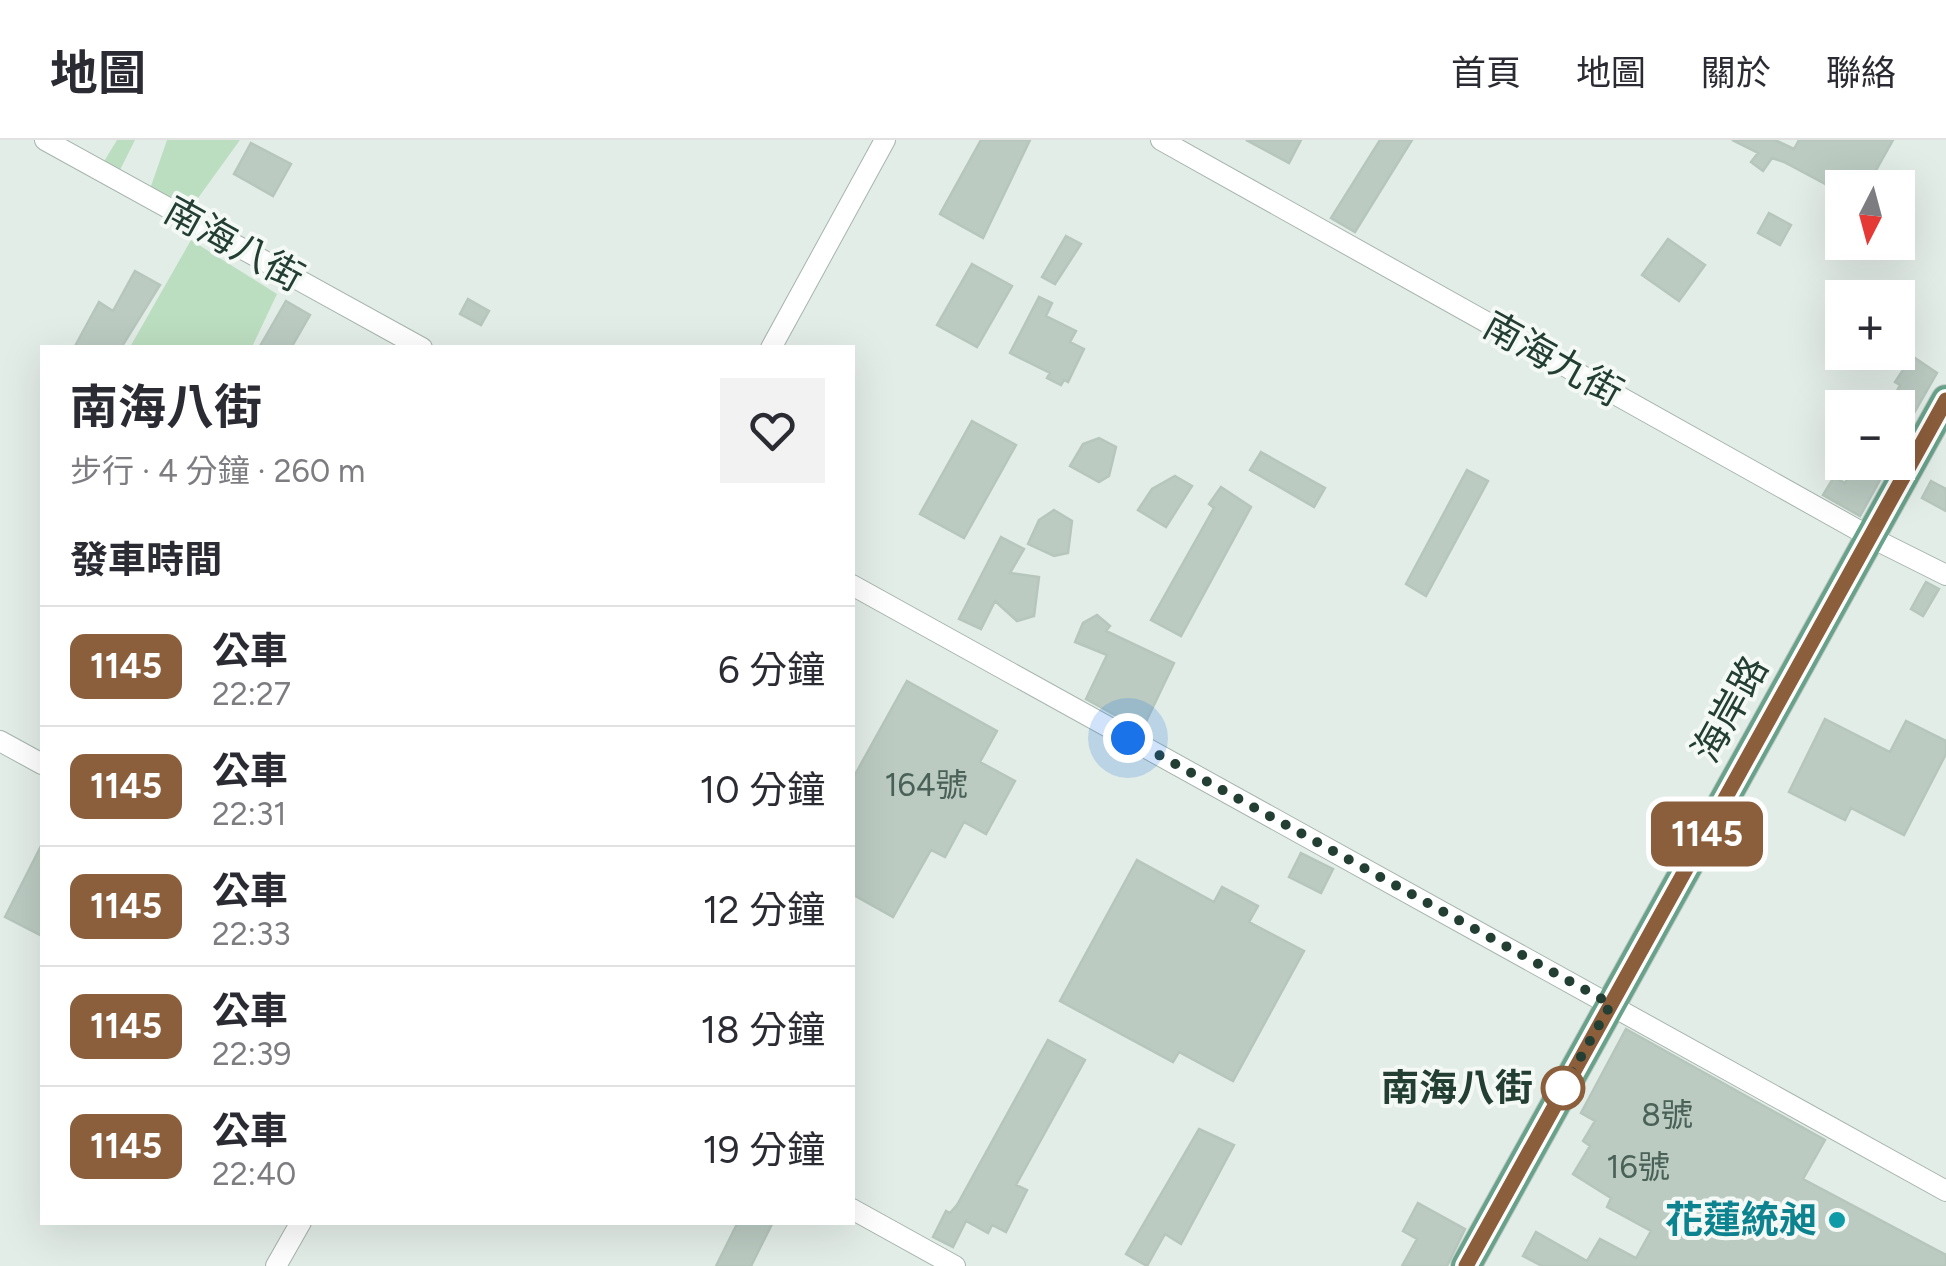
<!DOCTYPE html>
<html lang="zh-TW">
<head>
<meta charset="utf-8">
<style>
  :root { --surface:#fff; --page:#f2f2f3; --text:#2b2b33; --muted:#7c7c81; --line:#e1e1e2 }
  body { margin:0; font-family:Figtree,"Noto Sans TC",sans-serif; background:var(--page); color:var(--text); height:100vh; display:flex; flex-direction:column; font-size:38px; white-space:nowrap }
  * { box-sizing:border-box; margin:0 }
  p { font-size:32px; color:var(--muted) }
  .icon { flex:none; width:55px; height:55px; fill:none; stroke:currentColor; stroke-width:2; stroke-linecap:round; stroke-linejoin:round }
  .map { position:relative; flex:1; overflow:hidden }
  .drawer { position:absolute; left:40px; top:205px; width:815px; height:880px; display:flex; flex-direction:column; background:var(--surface); border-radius:0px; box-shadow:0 10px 40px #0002 }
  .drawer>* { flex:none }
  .badge { padding:0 20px; border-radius:15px; font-size:35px; line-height:65px }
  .needle { width:65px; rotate:186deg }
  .buttons { position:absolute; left:1825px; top:30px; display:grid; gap:20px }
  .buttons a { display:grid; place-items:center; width:90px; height:90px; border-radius:0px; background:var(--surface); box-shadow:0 10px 40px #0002; font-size:50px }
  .you { position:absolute; width:50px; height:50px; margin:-25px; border:8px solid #fff; border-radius:50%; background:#1a73e8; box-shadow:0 0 0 15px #1a73e833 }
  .map>.badge { position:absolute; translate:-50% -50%; box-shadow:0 0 0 5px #fff }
  h2 { padding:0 30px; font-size:38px; line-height:90px }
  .round { display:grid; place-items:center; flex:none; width:105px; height:105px; border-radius:0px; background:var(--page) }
  .headline { display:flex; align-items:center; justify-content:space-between; height:170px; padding:0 30px }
  h1 { font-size:48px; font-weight:700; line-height:75px }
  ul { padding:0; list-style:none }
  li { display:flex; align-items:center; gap:30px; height:120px; padding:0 30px; border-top:2px solid var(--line) }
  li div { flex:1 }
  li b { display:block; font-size:38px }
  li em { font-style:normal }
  li .badge { min-width:110px; font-weight:700; text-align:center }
  header { display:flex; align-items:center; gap:60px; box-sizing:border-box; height:140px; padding:0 50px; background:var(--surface); border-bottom:2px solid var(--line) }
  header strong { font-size:48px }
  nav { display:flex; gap:55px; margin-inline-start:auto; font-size:35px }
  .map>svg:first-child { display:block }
  .green { fill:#bcdec0 }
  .building { fill:#bbcbc2; stroke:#b6c6bd; stroke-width:2.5 }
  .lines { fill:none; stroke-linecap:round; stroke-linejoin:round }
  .street-casing { stroke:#a6b5ad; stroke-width:22 }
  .primary-casing { stroke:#c1c9c6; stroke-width:32 }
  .street { stroke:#fff; stroke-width:20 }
  .primary { stroke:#68a28a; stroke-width:30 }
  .line-casing { stroke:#fff; stroke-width:22 }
  .line { stroke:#8b5e3c; stroke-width:15 }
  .walk { stroke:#233e33; stroke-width:10; stroke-dasharray:0 18 }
  .stop-dot { fill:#fff; stroke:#8b5e3c; stroke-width:5 }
  .culture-dot { fill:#0f9aa8; stroke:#f4f9f6; stroke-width:4 }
  .labels { text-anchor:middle; stroke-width:8; stroke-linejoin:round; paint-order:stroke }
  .number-label { font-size:32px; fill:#496157 }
  .street-label { font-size:38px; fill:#233e33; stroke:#f4f9f6 }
  .stop-label { font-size:38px; font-weight:bold; fill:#233e33; stroke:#f4f9f6; text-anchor:end }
  .culture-label { font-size:38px; font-weight:bold; fill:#0d838f; stroke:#f4f9f6; text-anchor:end }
</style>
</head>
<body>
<header>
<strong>地圖</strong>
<nav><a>首頁</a><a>地圖</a><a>關於</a><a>聯絡</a></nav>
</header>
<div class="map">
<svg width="1946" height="1126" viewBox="0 0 1946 1126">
  <rect width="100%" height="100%" fill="#e3ede7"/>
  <path class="green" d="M117 0H135L119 32 103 23Z
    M167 0H240L188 72 150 49Z
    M191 100 277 154 252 207H130Z"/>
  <path class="building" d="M981 0H1030L983 98 940 74Z
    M1246 0H1301L1289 23Z
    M1380 0H1412L1355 92 1331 78Z
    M1732 0H1775L1794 9 1799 0H1893L1866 48H1842V53L1784 22 1772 18 1763 31 1751 22 1758 13Z
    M251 3 291 24 273 56 234 34Z
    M1769 73 1791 85 1780 105 1758 93Z
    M1066 96 1081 104 1055 144 1042 137Z
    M1668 99 1705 125 1679 161 1642 135Z
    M972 124 1012 146 977 207 937 185Z
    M135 131 160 145 121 208H74L99 162 113 171Z
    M1039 157 1052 163 1046 176 1076 191 1070 202 1084 209 1068 242 1064 240 1061 245 1047 238 1050 233 1010 213Z
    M468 159 489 171 481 185 460 174Z
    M286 161 310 175 291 208H259Z
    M1912 216 1937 233 1898 301V268H1888L1900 245 1895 242Z
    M972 281 1016 305 964 398 920 374Z
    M1099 298 1116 307 1109 336 1099 342 1070 326 1083 304Z
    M1261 312 1325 348 1314 367 1250 330Z
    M1857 322H1890L1860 376 1823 355 1834 337 1845 343Z
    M1467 330 1488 341 1426 456 1406 444Z
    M1175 336 1192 346 1166 387 1138 370 1152 349Z
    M1931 341 1946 349V371L1922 358Z
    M1221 347 1251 367 1181 496 1151 480 1214 368 1209 364Z
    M1054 370 1072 381 1068 413 1054 416 1028 404 1039 380Z
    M1001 397 1024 409 1010 433 1039 437 1034 476 1017 481 995 461 981 489 959 479Z
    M1926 442 1939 449 1923 476 1911 469Z
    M1097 475 1110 486 1106 491 1174 523 1142 590 1086 559 1107 515 1075 502 1083 483Z
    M907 541 997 591 980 622 1015 641 986 694 964 682 945 717 931 710 893 777 852 754V640Z
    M1825 579 1890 612 1906 581 1946 601V614L1904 695 1851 668 1845 680 1789 652Z
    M42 704V796L5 777Z
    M1301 713 1333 729 1321 753 1289 737Z
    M1137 720 1214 762 1222 747 1258 766 1249 782 1304 811 1233 941 1179 912 1173 922 1060 861Z
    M1626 889 1825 1000 1803 1039 1946 1115V1126H1542L1523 1116 1536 1092 1587 1121 1600 1099 1636 1118 1651 1091 1607 1067 1611 1058 1573 1034 1590 1006 1583 1001 1595 981 1581 973Z
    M1048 900 1085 920 1016 1045 1027 1050 1006 1092 992 1085 988 1093 966 1081 953 1107 933 1097 946 1071 950 1073 957 1065Z
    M1199 989 1234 1005 1181 1104 1165 1094 1147 1126 1126 1114Z
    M1418 1063 1465 1089 1447 1126H1402L1417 1099 1403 1091Z
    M738 1082H773L751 1126H716Z"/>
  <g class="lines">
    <defs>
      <path id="street" d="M45 0 422 208
        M1161 0 1872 398 1946 435
        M771 208 885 0
        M852 445 1946 1051
        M0 601 42 624
        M852 1069 955 1126
        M276 1126 301 1082"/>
      <path id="primary" d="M1466 1126 1946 260"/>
    </defs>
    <use href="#street" class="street-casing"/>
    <use href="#primary" class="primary-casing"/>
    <use href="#street" class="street"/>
    <use href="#primary" class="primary"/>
  </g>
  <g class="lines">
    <defs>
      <path id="line" d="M1466 1126 1946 260"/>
    </defs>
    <use href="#line" class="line-casing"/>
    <use href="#line" class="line"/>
    <path class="walk" d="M1128 598 1611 864 1558 957 1563 948"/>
  </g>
  <circle class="stop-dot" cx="1563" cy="948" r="20"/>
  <circle class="culture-dot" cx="1837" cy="1080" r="10"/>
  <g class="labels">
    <g class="number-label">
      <text x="926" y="656">164號</text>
      <text x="1667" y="986">8號</text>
      <text x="1638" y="1038">16號</text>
    </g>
    <g class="street-label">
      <text transform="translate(234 104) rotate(29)" y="13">南海八街</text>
      <text transform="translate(1553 219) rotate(29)" y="13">南海九街</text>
      <text transform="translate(1730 569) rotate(-61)" y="13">海岸路</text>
    </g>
    <g class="stop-label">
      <text x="1533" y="961">南海八街</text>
    </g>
    <g class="culture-label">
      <text x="1817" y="1093">花蓮統昶</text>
    </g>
  </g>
</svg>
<div class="buttons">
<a><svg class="needle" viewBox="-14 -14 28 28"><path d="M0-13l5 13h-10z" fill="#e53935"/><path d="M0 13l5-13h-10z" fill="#7c7c81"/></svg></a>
<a>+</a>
<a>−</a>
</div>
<div class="you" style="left:1128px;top:598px"></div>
<b class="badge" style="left:1707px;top:694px;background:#8b5e3c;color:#fff">1145</b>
<section class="drawer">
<div class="headline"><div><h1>南海八街</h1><p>步行 · 4 分鐘 · 260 m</p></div><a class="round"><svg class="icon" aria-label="heart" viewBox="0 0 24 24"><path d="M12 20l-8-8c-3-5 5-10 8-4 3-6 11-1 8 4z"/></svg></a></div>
<h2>發車時間</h2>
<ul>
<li><span class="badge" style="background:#8b5e3c;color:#fff">1145</span><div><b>公車</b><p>22:27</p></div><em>6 分鐘</em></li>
<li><span class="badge" style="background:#8b5e3c;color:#fff">1145</span><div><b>公車</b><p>22:31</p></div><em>10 分鐘</em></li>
<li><span class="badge" style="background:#8b5e3c;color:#fff">1145</span><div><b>公車</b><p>22:33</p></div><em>12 分鐘</em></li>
<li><span class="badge" style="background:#8b5e3c;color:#fff">1145</span><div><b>公車</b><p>22:39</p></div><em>18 分鐘</em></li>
<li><span class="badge" style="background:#8b5e3c;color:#fff">1145</span><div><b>公車</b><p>22:40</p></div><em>19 分鐘</em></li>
</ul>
</section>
</div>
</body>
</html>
